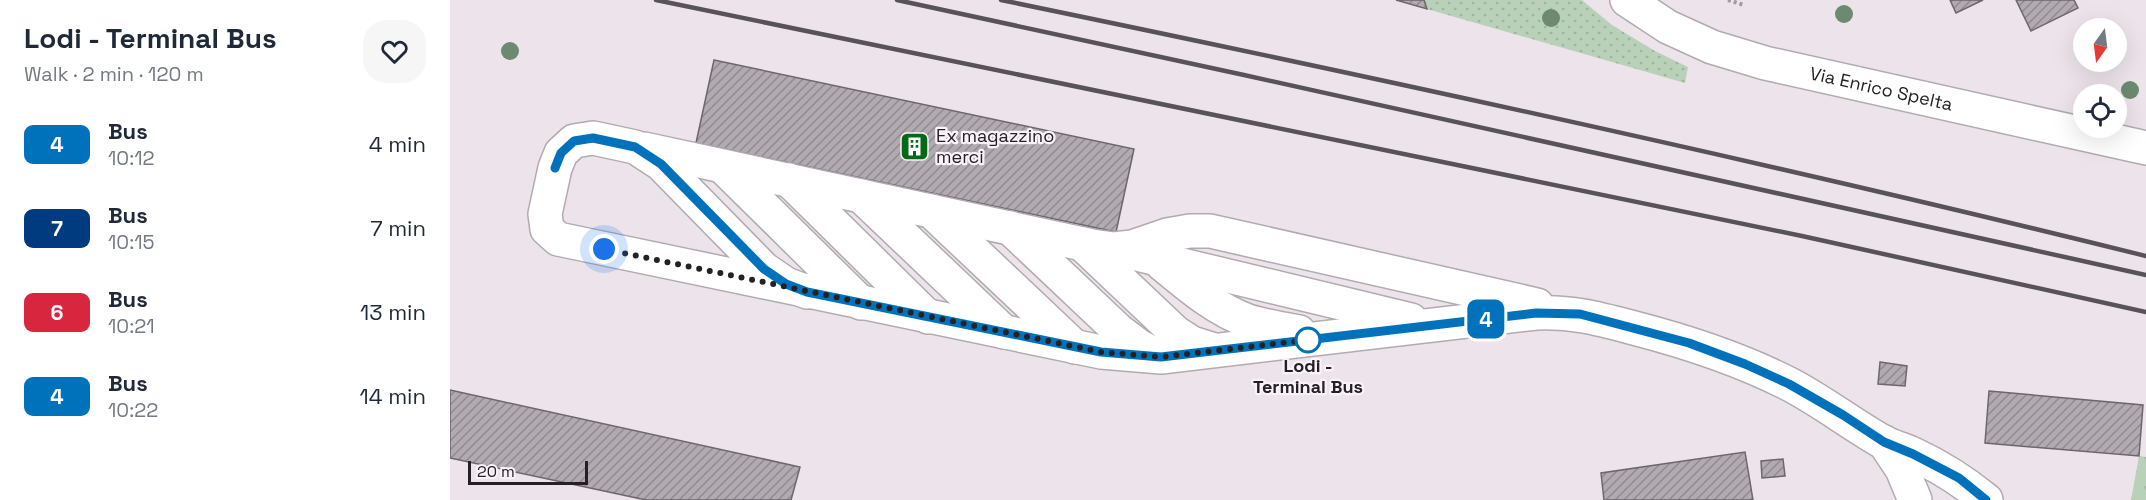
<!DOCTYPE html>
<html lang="en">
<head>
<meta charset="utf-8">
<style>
  :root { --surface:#fff; --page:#f6f6f7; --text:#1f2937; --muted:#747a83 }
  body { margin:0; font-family:"Space Grotesk",sans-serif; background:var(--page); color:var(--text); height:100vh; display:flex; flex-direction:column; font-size:22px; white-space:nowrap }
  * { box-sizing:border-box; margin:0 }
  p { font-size:20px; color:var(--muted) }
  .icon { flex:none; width:33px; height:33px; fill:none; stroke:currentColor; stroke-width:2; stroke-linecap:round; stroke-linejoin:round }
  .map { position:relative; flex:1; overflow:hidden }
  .sheet { display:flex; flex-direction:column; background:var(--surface); width:450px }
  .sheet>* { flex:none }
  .badge { padding:0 12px; border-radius:9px; font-size:21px; line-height:39px }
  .needle { width:39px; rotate:194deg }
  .fabs { position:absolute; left:1623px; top:18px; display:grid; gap:12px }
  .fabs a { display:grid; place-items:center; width:54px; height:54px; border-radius:50%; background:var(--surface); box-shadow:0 6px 24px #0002; font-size:30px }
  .scale { position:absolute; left:18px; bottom:15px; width:120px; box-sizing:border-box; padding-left:6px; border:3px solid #242124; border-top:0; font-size:16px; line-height:21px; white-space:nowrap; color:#242124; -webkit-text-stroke:4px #faf1f9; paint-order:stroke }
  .you { position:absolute; width:30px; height:30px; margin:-15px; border:4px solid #fff; border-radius:50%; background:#1a73e8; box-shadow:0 0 0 9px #1a73e833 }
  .map>.badge { position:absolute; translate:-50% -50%; box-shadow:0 0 0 3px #fff }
  .round { display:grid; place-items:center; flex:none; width:63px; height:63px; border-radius:24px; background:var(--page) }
  .head { display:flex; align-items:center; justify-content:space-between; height:102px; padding:0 24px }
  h1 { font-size:28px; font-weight:700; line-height:45px }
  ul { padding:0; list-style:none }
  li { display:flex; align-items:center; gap:18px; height:84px; padding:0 24px }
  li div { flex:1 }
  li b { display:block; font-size:22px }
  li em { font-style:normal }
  li .badge { min-width:66px; font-weight:700; text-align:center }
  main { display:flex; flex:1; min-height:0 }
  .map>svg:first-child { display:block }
  .grass { fill:url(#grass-tufts) }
  .garden { fill:url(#garden-dots) }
  .building { fill:url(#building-hatch); stroke:#6e666d; stroke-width:1.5 }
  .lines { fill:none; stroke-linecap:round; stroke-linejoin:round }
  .minor-casing { stroke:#b2aab1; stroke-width:36 }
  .path { stroke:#a19a9f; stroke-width:4; stroke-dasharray:3 3; stroke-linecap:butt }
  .minor { stroke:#fff; stroke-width:33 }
  .rail { stroke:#575357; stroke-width:4.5 }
  .tree { fill:#6d8970 }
  .line-casing { stroke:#fff; stroke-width:14 }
  .line { stroke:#0072bc; stroke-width:9 }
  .walk { stroke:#242124; stroke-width:6; stroke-dasharray:0 10.8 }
  .stop-dot { fill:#fff; stroke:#0072bc; stroke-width:3 }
  .labels { text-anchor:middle; stroke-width:4.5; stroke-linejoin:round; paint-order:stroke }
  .street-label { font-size:18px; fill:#242124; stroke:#faf1f9 }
  .poi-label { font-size:18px; fill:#242124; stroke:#faf1f9; text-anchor:start }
  .stop-label { font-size:18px; font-weight:bold; fill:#242124; stroke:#faf1f9 }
</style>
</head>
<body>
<main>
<section class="sheet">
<div class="head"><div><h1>Lodi - Terminal Bus</h1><p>Walk · 2 min · 120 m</p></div><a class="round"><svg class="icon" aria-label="heart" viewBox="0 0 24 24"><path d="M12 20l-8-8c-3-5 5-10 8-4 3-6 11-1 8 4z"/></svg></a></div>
<ul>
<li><span class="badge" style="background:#0072bc;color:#fff">4</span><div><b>Bus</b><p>10:12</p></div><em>4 min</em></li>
<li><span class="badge" style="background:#003b80;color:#fff">7</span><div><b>Bus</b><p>10:15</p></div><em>7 min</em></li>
<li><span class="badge" style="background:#d7263d;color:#fff">6</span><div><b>Bus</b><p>10:21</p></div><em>13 min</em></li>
<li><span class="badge" style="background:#0072bc;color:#fff">4</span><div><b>Bus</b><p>10:22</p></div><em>14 min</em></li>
</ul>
</section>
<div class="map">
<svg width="1696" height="500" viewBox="0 0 1696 500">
  <defs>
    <pattern id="grass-tufts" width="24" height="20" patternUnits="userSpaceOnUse" patternTransform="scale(1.5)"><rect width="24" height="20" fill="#bad1b9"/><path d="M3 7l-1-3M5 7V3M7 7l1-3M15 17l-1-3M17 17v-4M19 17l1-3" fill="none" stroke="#a0b39f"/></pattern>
    <pattern id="garden-dots" width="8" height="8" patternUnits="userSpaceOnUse" patternTransform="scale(1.5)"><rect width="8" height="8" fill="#bad1b9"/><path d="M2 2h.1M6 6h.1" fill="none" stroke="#a0b39f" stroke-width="1.8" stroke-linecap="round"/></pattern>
    <pattern id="building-hatch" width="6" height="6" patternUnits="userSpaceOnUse" patternTransform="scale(1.5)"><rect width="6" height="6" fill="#b2aab1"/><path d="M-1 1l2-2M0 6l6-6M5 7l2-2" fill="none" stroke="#918a90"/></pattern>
  </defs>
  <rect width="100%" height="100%" fill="#ede4eb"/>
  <path class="grass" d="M1689 456 1696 457V500H1681Z"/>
  <path class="garden" d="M974 0H1132L1162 25 1205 51 1238 67 1235 83 977 9Z"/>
  <path class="building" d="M946 0H974L977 9Z
    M1500 0H1533L1506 13Z
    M1566 0H1624L1628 8 1581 31Z
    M264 60 684 149 666 232 246 143Z
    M1430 362 1457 366 1455 386 1428 384Z
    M0 390 350 467 341 500H196L0 458Z
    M1539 391 1693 405 1689 456 1535 443Z
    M1295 452 1303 500H1154L1151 473Z
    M1333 459 1335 476 1312 478 1311 461Z"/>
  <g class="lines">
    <defs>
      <g id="minor">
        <path id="s1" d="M1177 0 1218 27 1262 47 1315 63 1696 148"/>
        <path d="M194 149 642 246 664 249 682 247 717 235 740 231H760L1087 305"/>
        <path d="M273 167 411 303"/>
        <path d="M339 180 478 317"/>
        <path d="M411 196 554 332"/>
        <path d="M481 211 625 347"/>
        <path d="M560 228 668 330 689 346 706 355"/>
        <path d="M632 244 725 332 742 343 764 350"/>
        <path d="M670 250 961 320"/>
        <path d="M712 264C739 286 765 309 798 321 814 326 832 329 849 332"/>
        <path d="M357 292 336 284 314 269 211 164 185 147 143 138 124 141 111 153 105 168 95 214 97 229 108 239 651 352 711 357 1086 313C1122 311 1150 319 1184 328 1238 342 1290 359 1339 384 1372 401 1401 424 1433 442 1442 447 1453 449 1463 454 1489 466 1513 481 1536 500"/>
        <path d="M1434 442 1452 469 1465 500"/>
      </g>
    </defs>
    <use href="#minor" class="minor-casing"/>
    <path class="path" d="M1278 0 1294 5"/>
    <use href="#minor" class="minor"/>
    <path class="rail" d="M206 0 1352 236 1696 312
      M447 0 794 75 1696 275
      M551 0C934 79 1317 162 1696 256"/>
  </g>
  <g class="tree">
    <circle cx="1394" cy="14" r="9"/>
    <circle cx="1101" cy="18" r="9"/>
    <circle cx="60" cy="51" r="9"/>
    <circle cx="1680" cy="90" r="9"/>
  </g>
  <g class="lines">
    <defs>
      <path id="line" d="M105 168 111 153 124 141 143 138 185 147 211 164 314 269 336 284 357 292 651 352 711 357 1086 313 1130 314 1239 343 1295 364 1339 384 1393 415 1434 442 1463 454 1509 478 1536 500"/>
    </defs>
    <use href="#line" class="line-casing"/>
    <use href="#line" class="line"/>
    <path class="walk" d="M154 249 651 352 711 357 858 340"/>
  </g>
  <defs>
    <symbol id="building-square" viewBox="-11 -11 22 22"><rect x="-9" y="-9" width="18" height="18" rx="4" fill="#036916" stroke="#faf1f9"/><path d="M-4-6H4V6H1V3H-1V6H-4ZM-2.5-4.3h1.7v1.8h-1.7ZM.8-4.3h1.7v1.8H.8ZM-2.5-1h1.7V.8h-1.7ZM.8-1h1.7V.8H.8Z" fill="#fff"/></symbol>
  </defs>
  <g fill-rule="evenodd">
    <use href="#building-square" x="448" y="130" width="33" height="33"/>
  </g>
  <circle class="stop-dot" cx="858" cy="340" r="12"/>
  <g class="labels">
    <g class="street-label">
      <text dy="6" stroke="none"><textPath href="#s1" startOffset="272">Via Enrico Spelta</textPath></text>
    </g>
    <g class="poi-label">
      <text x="486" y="142">Ex magazzino<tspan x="486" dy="21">merci</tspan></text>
    </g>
    <g class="stop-label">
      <text x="858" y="372">Lodi -<tspan x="858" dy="21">Terminal Bus</tspan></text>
    </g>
  </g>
</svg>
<div class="fabs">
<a><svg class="needle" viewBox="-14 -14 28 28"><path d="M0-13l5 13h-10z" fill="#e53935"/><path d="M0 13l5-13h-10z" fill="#747a83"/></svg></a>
<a><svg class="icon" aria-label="locate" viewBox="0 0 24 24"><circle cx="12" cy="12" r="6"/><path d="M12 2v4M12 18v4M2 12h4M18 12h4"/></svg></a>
</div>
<div class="scale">20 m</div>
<div class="you" style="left:154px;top:249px"></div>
<b class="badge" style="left:1036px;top:319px;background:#0072bc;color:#fff">4</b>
</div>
</main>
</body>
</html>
